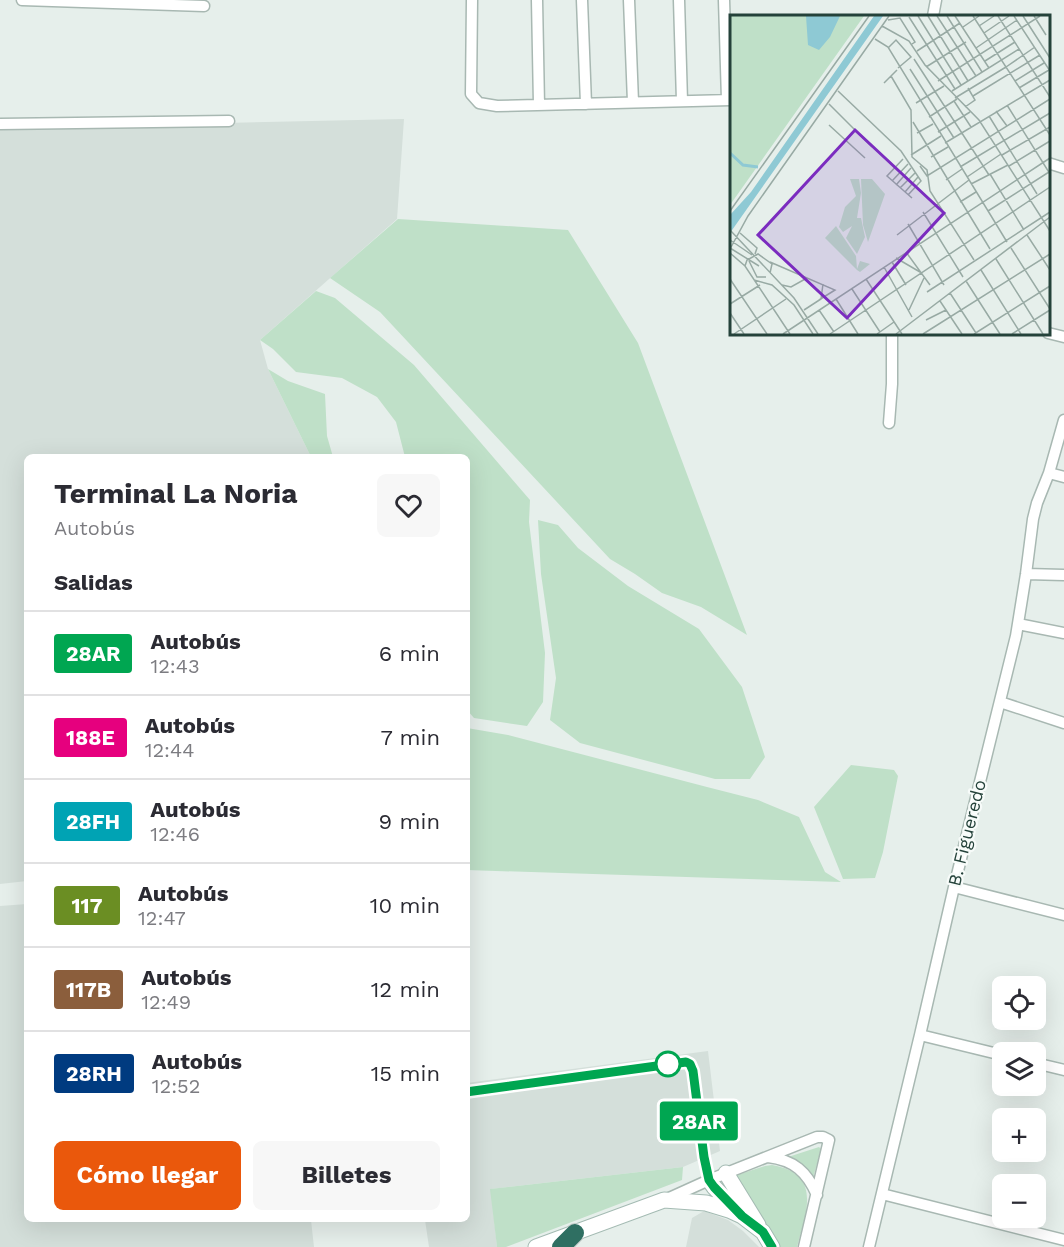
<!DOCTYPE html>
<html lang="es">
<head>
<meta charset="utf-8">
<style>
  :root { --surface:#fff; --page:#f7f7f7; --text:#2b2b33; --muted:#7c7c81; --line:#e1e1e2; --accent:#ea580c }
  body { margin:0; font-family:"Work Sans",sans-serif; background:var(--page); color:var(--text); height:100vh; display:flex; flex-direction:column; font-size:22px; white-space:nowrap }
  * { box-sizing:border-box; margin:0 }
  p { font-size:20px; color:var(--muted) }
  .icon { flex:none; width:33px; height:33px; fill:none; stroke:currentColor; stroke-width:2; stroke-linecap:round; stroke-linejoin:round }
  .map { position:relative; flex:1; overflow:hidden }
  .side { position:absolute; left:24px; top:454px; width:446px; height:768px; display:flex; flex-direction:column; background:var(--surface); border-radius:9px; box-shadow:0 6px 24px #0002 }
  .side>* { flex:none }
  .badge { padding:0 12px; border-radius:4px; font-size:21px; line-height:39px }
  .buttons { position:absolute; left:992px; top:976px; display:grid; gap:12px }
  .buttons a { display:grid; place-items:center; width:54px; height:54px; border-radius:9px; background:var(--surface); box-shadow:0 6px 24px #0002; font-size:30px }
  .map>.badge { position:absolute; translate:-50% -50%; box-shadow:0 0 0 3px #fff }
  h2 { padding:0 30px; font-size:22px; line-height:54px }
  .round { display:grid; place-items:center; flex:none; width:63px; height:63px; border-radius:9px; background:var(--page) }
  .headline { display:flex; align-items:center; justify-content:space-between; height:102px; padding:0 30px }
  h1 { font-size:28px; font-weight:700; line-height:45px }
  .primary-button { display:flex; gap:12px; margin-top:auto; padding:12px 30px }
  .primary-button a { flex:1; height:69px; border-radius:9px; background:var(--accent); color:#fff; font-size:24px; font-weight:700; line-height:69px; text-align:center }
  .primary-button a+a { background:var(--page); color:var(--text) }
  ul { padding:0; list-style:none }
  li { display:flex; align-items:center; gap:18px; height:84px; padding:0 30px; border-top:2px solid var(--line) }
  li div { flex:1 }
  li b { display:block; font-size:22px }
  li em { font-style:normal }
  li .badge { min-width:66px; font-weight:700; text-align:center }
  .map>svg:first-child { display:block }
  .built { fill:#d4dfda }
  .green { fill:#bfe0c8 }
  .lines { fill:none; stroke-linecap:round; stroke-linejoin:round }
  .street-casing { stroke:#a8b8b2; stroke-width:13 }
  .secondary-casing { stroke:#a4bbb3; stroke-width:17 }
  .highway-casing { stroke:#c2cac8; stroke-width:20 }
  .street { stroke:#fff; stroke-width:10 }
  .secondary { stroke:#fff; stroke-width:15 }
  .highway { stroke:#2f6f62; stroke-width:18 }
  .line-casing { stroke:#fff; stroke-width:14 }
  .line { stroke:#00a651; stroke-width:9 }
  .stop-dot { fill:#fff; stroke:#00a651; stroke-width:3 }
  .labels { text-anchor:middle; stroke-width:4.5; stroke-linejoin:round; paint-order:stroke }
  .street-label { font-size:18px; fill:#24423a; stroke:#f7fbf9 }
  .inset-river { fill:none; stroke:#8ec9d4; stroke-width:3 }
  .inset-road { fill:none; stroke:#98aaa4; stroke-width:1.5 }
  .view { fill:#7b2cbf; fill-opacity:0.15; stroke:#7b2cbf; stroke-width:3 }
  .inset-edge { fill:none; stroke:#24423a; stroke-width:3 }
</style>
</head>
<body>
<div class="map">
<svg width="1064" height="1247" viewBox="0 0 1064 1247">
  <rect width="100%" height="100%" fill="#e6efeb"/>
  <path class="built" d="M404 119 397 219 260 340 268 369 311 457 27 458V881L0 884V128Z
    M27 904V1220H311L314 1247H0V906Z
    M708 1051 720 1151 683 1167 491 1189 497 1247H429L425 1220H466L467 1083Z
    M704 1211 728 1220 743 1231 759 1247H686L692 1218Z"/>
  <path class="green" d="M398 219 568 230 638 343 747 635 701 607 662 593 635 574 610 559 380 312 330 278Z
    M316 291 335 298 414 365 530 500 529 522 545 653 543 702 527 726 474 718 467 710 466 458 405 457 396 422 377 397 342 378 296 372 273 349 260 340Z
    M268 369 288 381 325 394 327 436 333 457H311Z
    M538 520 558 525 578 548 628 586 699 629 742 687 765 757 750 779H715L580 743 550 720 556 678 541 574Z
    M467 728 508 735 707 787 758 800 799 817 825 872 841 882 467 870V846L468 845 466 836Z
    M851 765 894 770 898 776 883 852 875 878 843 879 814 807Z
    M819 1147 821 1149 813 1178 788 1157Z
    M772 1165C823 1174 806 1212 797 1247H779L731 1177 765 1166Z
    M683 1167 682 1180 506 1247H497L490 1189Z"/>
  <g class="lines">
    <defs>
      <path id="street" d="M22 0 204 6
        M472 0 471 94 479 103 497 106 731 100
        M537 0 539 105
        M582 0 586 104
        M629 0 633 102
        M679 0 682 101
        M724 0 727 100
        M933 16 936 0
        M0 124 229 121
        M1048 163 1064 168
        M1048 333 1064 337
        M889 423 892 384V333
        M1049 473 1064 477
        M1026 574 1064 575
        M1018 624 1064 633
        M1000 702 1064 723
        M954 887 1064 915
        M920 1035 1002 1055
        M1035 1063 1064 1070
        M768 1157C794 1160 807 1172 817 1195
        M882 1194 1064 1240
        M667 1199 709 1180 817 1137H823L829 1140 804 1247
        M869 1247 920 1035 954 887 1016 636 1026 574 1033 519 1037 503 1049 473 1064 420"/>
      <path id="secondary" d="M726 1173 758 1225
        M709 1180 714 1187 736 1210
        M536 1247 664 1200 706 1203 729 1210 742 1216 763 1232 772 1247"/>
      <path id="highway" d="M561 1247 575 1233"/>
    </defs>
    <use href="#street" class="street-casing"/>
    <use href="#secondary" class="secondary-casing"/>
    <use href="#highway" class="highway-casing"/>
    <use href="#street" class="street"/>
    <use href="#secondary" class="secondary"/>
    <use href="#highway" class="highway"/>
  </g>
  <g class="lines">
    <defs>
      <path id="line" d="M466 1092 686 1062 690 1064 693 1071 704 1157 709 1180 714 1187 742 1216 763 1232 772 1247"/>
    </defs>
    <use href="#line" class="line-casing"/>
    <use href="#line" class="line"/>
  </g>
  <circle class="stop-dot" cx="668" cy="1064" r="12"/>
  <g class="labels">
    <g class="street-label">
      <text transform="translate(967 833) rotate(-76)" y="6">B. Figueredo</text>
    </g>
  </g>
  <g transform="translate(730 15)">
    <rect width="320" height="320" fill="#e6efeb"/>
    <path d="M0 1H134L0 190ZM120 164H129L131 178 127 203H131L135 222 127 239 116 223 122 211 113 217 109 212 115 192 126 181ZM131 164H142L155 179 138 227 133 210ZM106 211 126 241 127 254 130 246 140 249 130 257 127 255 95 223Z" fill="#bfe0c8"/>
    <path d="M76 1H110L100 22 89 35 78 30ZM144 1H153L0 218V200L21 177Z" fill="#8ec9d4"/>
    <path class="inset-river" d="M0 138 13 150 28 152"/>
    <path class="inset-road" d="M188 1 231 70M198 1 238 66M207 1 246 61M217 1 252 57M225 1 259 53M243 1 320 120M268 1 320 82M284 1 320 56M293 1 320 43M304 1 316 20M179 2 225 74M158 5 170 3 185 27 182 29M152 11 179 26 195 50 249 105 320 216M249 11 264 1M233 12 249 1M254 18 279 1M145 24 158 32 277 227M158 33 166 25 181 42 168 53M246 33 287 5M187 36 230 8M184 44 259 160M255 46 285 27M196 52 236 27M276 52 305 32M180 54 224 123M161 61 181 95 182 142 197 155 200 176 244 245M208 66 310 1M285 66 314 48M154 68 167 55M289 73 319 55M108 76 171 136 191 166 178 180M222 76 289 34M243 81 310 40M225 83 276 52M224 86 241 112M186 88 214 71M99 89 142 132M277 90 320 159M235 92 245 85 238 73M266 96 277 111M259 101 307 179M199 102 227 84M183 107 260 234M99 110 135 143M208 117 240 97M187 118 203 109M215 128 320 65M181 140 211 121M272 140 320 112M201 142 218 132M173 144 157 161 182 183M190 151 197 161 320 84M279 151 320 126M230 152 320 98M260 159 294 215M237 162 271 139M216 165 232 154M162 166 178 149M241 169 278 150M166 170 181 153M170 173 185 158M175 177 188 162M230 187 246 177M0 196 139 1M258 196 319 157M193 197 233 262M178 209 214 270M0 215 64 283 88 319M10 218 27 233 25 239M167 220 239 165M297 220 320 255M0 225 22 240M0 233 29 251M281 233 320 294M0 234 18 201 159 1M176 237 200 270M0 238 15 251 60 319M166 243 190 257M266 244 313 319M19 246 27 262H36M40 247 105 275 89 285M162 247 176 270M15 251 17 245 28 239 42 249 40 258M154 252 182 302M251 255 291 319M0 264 37 319M136 264 172 319M24 265 42 270 64 290 83 319M236 266 270 319M52 270 61 272 77 263M122 274 150 317M197 277 320 197M220 278 246 318M106 284 128 319M210 286 232 319M0 289 30 270M74 295 91 284 93 269M89 295 104 317M179 295 194 263M0 298 14 319M196 305 216 295M4 319 56 284M53 319 320 143M100 319 320 172M147 319 164 307M166 319 320 202M193 319 320 239M244 319 320 271M282 319 320 295"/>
    <path class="view" d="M125 115 214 198 117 303 28 220Z"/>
    <rect width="320" height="320" class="inset-edge"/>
  </g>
</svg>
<div class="buttons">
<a><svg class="icon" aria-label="locate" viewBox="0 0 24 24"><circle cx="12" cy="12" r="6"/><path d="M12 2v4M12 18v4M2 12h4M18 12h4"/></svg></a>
<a><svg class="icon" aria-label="layers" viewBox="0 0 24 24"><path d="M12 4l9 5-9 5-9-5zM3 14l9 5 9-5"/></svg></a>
<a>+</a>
<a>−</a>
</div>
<b class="badge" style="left:699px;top:1121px;background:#00a651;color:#fff">28AR</b>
<section class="side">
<div class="headline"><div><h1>Terminal La Noria</h1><p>Autobús</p></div><a class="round"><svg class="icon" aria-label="heart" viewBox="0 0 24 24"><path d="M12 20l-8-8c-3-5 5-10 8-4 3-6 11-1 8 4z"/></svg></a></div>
<h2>Salidas</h2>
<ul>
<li><span class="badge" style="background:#00a651;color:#fff">28AR</span><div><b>Autobús</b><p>12:43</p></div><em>6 min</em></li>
<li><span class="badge" style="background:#e6007e;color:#fff">188E</span><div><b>Autobús</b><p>12:44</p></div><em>7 min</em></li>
<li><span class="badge" style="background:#00a3b4;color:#fff">28FH</span><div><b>Autobús</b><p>12:46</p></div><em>9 min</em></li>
<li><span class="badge" style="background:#6b8e23;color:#fff">117</span><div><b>Autobús</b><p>12:47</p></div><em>10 min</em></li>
<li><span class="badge" style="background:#8b5e3c;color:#fff">117B</span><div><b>Autobús</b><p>12:49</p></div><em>12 min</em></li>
<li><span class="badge" style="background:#003b80;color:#fff">28RH</span><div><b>Autobús</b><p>12:52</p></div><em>15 min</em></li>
</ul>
<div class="primary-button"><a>Cómo llegar</a><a>Billetes</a></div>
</section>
</div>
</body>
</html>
